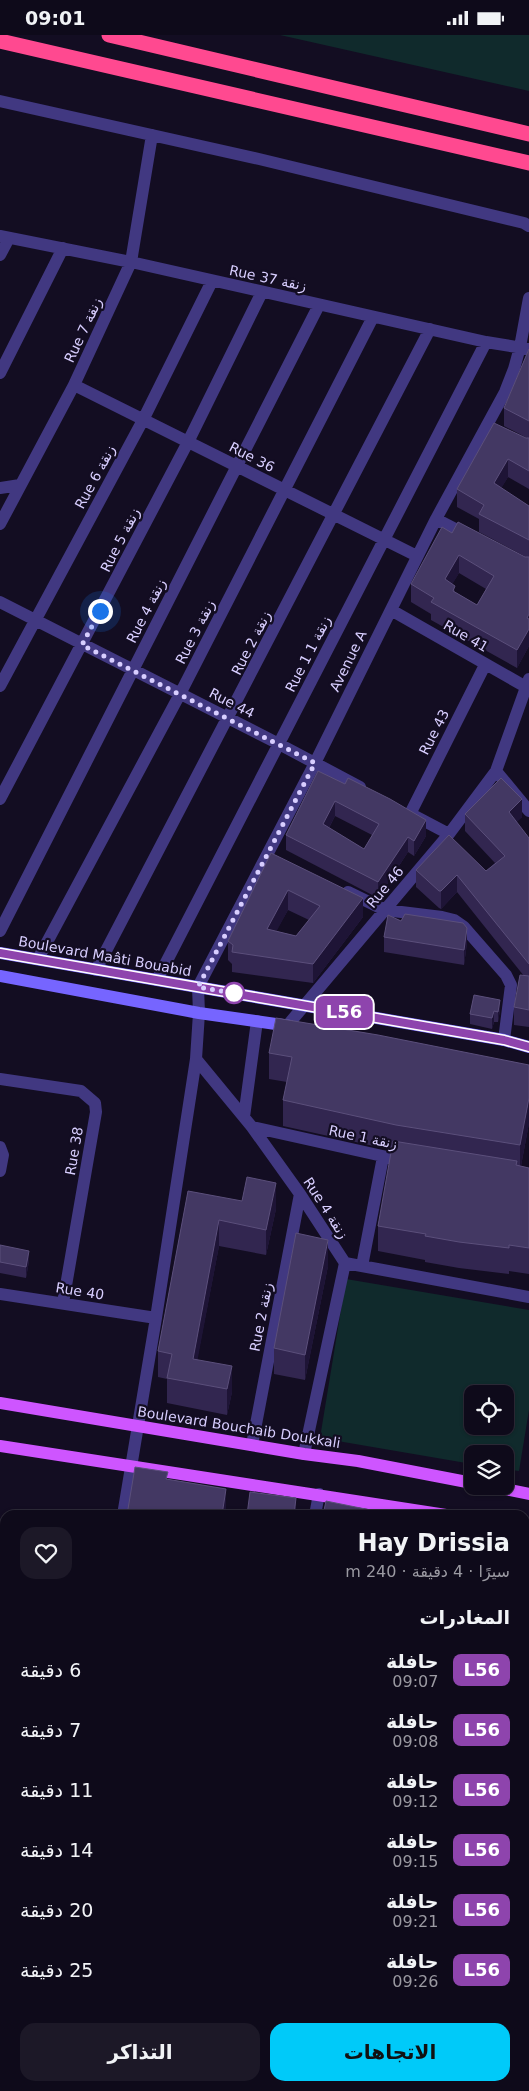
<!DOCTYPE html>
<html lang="ar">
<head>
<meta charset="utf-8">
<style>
  :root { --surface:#0e0a1a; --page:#1c1827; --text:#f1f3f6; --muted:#9b9aa2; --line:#2e2b39; --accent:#00caf9 }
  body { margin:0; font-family:"DejaVu Sans",Vazirmatn,sans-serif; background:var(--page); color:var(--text); direction:rtl; height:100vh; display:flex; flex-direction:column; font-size:19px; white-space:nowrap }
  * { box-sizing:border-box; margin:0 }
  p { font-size:16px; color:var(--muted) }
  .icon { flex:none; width:28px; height:28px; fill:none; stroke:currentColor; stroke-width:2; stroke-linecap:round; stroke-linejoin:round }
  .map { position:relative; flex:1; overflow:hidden; direction:ltr }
  .side { position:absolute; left:0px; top:1475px; width:530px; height:581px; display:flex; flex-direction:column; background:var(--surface); border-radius:15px 15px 0 0; box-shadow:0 1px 4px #0004,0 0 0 1px var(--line); direction:rtl }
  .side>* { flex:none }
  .badge { padding:0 10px; border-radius:8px; font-size:18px; line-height:32px }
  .controls { position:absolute; left:464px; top:1350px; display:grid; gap:10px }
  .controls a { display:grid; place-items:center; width:50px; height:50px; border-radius:10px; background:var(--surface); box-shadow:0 1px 4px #0004,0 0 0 1px var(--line); font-size:25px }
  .you { position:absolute; width:25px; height:25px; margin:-12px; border:4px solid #fff; border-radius:50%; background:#1a73e8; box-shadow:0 0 0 8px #1a73e833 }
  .map>.badge { position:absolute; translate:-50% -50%; box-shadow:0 0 0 2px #fff }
  h2 { padding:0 20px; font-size:19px; line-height:45px }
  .round { display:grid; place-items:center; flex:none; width:52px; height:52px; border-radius:15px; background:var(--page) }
  .overview { display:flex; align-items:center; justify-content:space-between; height:85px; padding:0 20px }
  h1 { font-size:24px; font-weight:700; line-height:38px }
  .button { display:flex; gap:10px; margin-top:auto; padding:10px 20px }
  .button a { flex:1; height:58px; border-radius:15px; background:var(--accent); color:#111; font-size:20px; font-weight:700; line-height:58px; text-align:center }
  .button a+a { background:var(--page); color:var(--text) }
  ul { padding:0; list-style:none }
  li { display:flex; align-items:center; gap:15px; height:60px; padding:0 20px }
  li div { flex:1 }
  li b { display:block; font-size:19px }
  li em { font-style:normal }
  li .badge { min-width:55px; font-weight:700; text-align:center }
  .status { display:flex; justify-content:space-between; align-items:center; height:35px; padding:0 25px; background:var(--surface); direction:ltr }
  .status svg { height:14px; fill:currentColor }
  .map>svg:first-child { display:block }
  .green { fill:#102a2c; fill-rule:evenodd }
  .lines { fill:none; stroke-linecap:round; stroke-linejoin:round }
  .street { stroke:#413881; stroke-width:12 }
  .secondary { stroke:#7665ff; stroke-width:12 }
  .primary { stroke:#ce55ff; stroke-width:12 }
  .highway { stroke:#ff4990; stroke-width:15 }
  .wall { fill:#322650; fill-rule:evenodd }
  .shaded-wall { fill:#1e1436 }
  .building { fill:#433863; stroke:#5b4f7b; fill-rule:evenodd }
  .line-casing { stroke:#fff; stroke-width:11 }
  .line { stroke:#8e44ad; stroke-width:8 }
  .walk { stroke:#d8ceff; stroke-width:5; stroke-dasharray:0 9 }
  .stop-dot { fill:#fff; stroke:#8e44ad; stroke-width:2.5 }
  .labels { text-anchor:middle; stroke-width:4.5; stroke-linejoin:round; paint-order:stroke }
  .street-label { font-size:14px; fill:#d8ceff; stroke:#130d22 }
</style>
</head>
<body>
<div class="status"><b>09:01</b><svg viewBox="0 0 49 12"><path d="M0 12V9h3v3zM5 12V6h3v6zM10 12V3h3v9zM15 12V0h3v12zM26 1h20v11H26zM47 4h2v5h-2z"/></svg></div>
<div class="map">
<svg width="529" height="2056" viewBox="0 0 529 2056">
  <rect width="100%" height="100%" fill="#130d22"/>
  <path class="green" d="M280 0H529V56Z
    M346 1244 529 1275V1375L519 1436 505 1434V1419H472V1429L320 1403ZM472 1359H505V1391H472Z"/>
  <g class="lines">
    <path class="street" d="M0 66 259 124 524 188 529 191
      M0 201 131 227 486 307 529 314
      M0 220 9 203
      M529 263 520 312 514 334 505 357 436 484 315 728 198 952 199 978 196 1024 252 1092 300 1159 345 1228 529 1262
      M0 338 63 213
      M74 350 417 521
      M0 453 20 450
      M436 484 469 501
      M0 489 74 350 131 227 152 100
      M0 567 279 709 360 752
      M391 575 526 652
      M0 651 143 385 212 246
      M496 736 529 776
      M0 764 188 407 262 257
      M410 779 485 630
      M411 779 449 799
      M348 857 385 875 442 882 454 885 464 892 506 940 511 950 504 1005
      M0 896 319 270
      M38 924 180 659 373 282
      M96 935 430 294
      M157 945 486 307
      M287 991 449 799 496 736 529 644
      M0 1044 81 1056 95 1068 96 1077 63 1268
      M244 1082 257 986
      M252 1092 405 1126
      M0 1112 3 1120 0 1136
      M362 1231 383 1122
      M0 1259 156 1283
      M252 1410 300 1159
      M304 1419 345 1228
      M123 1480 156 1283 196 1024
      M315 1480 319 1459
      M0 1510 5 1511
      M525 1619 529 1621
      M0 1640 5 1610
      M0 1756H5
      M525 1828 529 1829
      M0 1972H5
      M177 2051 205 2056
      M309 2051 337 2056
      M501 2051 525 2056
      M31 2056 32 2051
      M221 2056 222 2051"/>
    <path class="secondary" d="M0 918 504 1005 529 1012
      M0 941 199 978 290 991
      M525 1568 529 1542
      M525 1711 529 1688
      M446 2056 447 2051
      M466 2056V2051"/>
    <path class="primary" d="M0 1368 304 1419 358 1426 472 1448
      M0 1411 446 1480
      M491 1451 529 1459
      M525 1493 529 1494"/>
    <path class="highway" d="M109 0 529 99
      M0 6 529 128"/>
  </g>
  <path class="wall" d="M529 314V454L508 442 501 453 529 471V611L517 633 431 585V579L411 567V549L452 498 526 522 479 497V484L457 472V454L527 403 504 391V373ZM459 538 486 554 477 570 455 557 452 549Z
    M318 736 426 801 414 821 408 817 378 863 286 815V800ZM335 781 372 800 364 814 329 793Z
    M465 779 522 782 516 787 529 803V992L514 990V972L524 941 457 857 441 874 439 873 416 852V835L486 836 495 828 465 796Z
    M271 818 363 882 313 948 232 937V929L228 925V906ZM288 875 309 885 296 901 276 896Z
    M401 886 467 908 464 930 384 917V902Z
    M500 975 498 987H494L492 994 470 989V979Z
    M269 1018 529 1030V1088L521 1131 529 1133V1239L509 1236V1239L459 1233 425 1227V1225L378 1216V1191L392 1115 283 1091V1065L287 1047 269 1044Z
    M188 1156 276 1174 266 1220 219 1211 197 1325 232 1357 227 1380 167 1368V1344L158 1342V1316Z
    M0 1210 29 1226 26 1243 0 1238Z
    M328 1231 305 1345 274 1339V1313Z
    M529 1755V1813L525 1812V1781Z
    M525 1934H529V1982H528L525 2008Z
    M388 2051H421V2056H414Z"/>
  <path class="shaded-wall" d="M508 424V442L494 466V448Z
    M459 520V538L445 562V544Z
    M529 579V611L517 633V615L527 583Z
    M522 764V782L509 795V777Z
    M335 766V781L323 804V789Z
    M426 785V801L414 821V806Z
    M408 802V817L378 863V847Z
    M457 840V857L441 874V856Z
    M288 855V875L267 914V894Z
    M363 863V882L313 948V929Z
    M467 893V908L464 930V915Z
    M500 965V975L498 987V977Z
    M494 976V987L492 994V983Z
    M529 1063V1088L520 1136V1110Z
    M276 1148V1174L266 1220V1195Z
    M219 1185V1211L193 1349V1324Z
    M328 1205V1231L305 1345V1320Z
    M29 1216V1226L26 1243V1232Z
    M232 1331V1357L227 1380V1354Z
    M226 1454V1480H222Z
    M296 1463V1480H294Z
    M528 1956V1982L525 2008V1982Z
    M11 2051H14L13 2056H10Z"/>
  <path class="building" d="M529 314V386L504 373Z
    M494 388 526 403H529V436L508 424 494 448 529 471V505L479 479 484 470 457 454Z
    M458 487 525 522H529V579L527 583 529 584V594L517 615 431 567 434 563 411 549 442 492 452 498ZM459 520 494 541 477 570 453 556 455 551 445 544Z
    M318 736 345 749 348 743 390 764 426 785 414 806 408 802 378 847 286 800ZM335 766 379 789 364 814 323 789Z
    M501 743 522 764 509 777 529 803V929L457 840 441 856H439L416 835 449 800 486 836 505 821 465 779Z
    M271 818 363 863 313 929 232 917 233 910 228 906ZM288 855 320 871 296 901 267 894Z
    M405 879 463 888 467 893 464 915 384 902 388 880 401 886Z
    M520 940 529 941V975L514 972Z
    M474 960 500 965 498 977 494 976 492 983 470 979Z
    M276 983 378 1000 529 1030V1063L520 1110 396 1090 283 1065 292 1022 269 1018Z
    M393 1106 517 1126 516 1130 529 1133V1213L509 1210V1213L459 1207 425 1201 426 1199 378 1191Z
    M247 1142 276 1148 266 1195 219 1185 193 1324 232 1331 227 1354 167 1343 172 1319 158 1316 188 1156 242 1166Z
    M296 1198 328 1205 305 1320 274 1313Z
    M0 1210 29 1216 26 1232 0 1227Z
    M135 1432 168 1437 166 1444 226 1454 222 1480H127Z
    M250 1457 296 1463 294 1480H247Z
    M326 1466 395 1480H323Z
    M529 1755V1787L525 1786V1781Z
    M525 1934H529V1956H528L525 1982Z
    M0 2021 5 2022V2051H11L10 2056H0Z
    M36 2051H197L202 2052V2056H35Z"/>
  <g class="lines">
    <defs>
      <path id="line" d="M0 918 504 1005 529 1012"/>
    </defs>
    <use href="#line" class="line-casing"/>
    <use href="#line" class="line"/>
    <path class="walk" d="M100 576 82 610 315 728 198 952 234 958"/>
  </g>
  <circle class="stop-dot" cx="234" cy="958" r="10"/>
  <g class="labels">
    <g class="street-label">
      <text transform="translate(268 243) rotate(12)" y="5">Rue 37 زنقة</text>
      <text transform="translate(83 295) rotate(-65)" y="5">Rue 7 زنقة</text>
      <text transform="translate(252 422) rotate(27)" y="5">Rue 36</text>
      <text transform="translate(95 442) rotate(-62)" y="5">Rue 6 زنقة</text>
      <text transform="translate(120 505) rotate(-63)" y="5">Rue 5 زنقة</text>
      <text transform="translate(146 576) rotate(-63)" y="5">Rue 4 زنقة</text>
      <text transform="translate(195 597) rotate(-63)" y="5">Rue 3 زنقة</text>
      <text transform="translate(466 601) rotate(30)" y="5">Rue 41</text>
      <text transform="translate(251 608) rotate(-63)" y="5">Rue 2 زنقة</text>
      <text transform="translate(308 619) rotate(-63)" y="5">Rue 1 زنقة 1</text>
      <text transform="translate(348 626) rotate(-64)" y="5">Avenue A</text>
      <text transform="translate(232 668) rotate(27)" y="5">Rue 44</text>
      <text transform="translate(434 697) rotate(-63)" y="5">Rue 43</text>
      <text transform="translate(385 852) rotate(-50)" y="5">Rue 46</text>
      <text transform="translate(105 921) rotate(10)" y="5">Boulevard Maâti Bouabid</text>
      <text transform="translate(363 1102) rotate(12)" y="5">Rue 1 زنقة</text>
      <text transform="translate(74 1116) rotate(-80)" y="5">Rue 38</text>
      <text transform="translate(326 1173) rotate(57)" y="5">Rue 4 زنقة</text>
      <text transform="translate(80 1256) rotate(9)" y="5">Rue 40</text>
      <text transform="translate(261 1282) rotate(-79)" y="5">Rue 2 زنقة</text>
      <text transform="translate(239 1392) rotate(9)" y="5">Boulevard Bouchaib Doukkali</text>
    </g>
  </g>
</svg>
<div class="controls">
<a><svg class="icon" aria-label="locate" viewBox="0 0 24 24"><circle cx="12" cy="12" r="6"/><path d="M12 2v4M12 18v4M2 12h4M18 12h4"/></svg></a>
<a><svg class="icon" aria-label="layers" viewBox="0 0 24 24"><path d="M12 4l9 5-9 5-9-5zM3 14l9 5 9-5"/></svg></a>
</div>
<div class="you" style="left:100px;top:576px"></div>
<b class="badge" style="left:344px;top:977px;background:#8e44ad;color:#fff">L56</b>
<section class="side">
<div class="overview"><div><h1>Hay Drissia</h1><p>سيرًا · 4 دقيقة · 240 m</p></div><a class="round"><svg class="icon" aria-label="heart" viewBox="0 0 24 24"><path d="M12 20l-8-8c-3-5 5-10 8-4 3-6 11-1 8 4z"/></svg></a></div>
<h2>المغادرات</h2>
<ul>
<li><span class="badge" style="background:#8e44ad;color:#fff">L56</span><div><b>حافلة</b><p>09:07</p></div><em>6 دقيقة</em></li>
<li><span class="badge" style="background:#8e44ad;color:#fff">L56</span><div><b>حافلة</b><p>09:08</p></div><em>7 دقيقة</em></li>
<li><span class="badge" style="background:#8e44ad;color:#fff">L56</span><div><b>حافلة</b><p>09:12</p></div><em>11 دقيقة</em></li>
<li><span class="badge" style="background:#8e44ad;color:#fff">L56</span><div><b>حافلة</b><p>09:15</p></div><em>14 دقيقة</em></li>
<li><span class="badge" style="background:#8e44ad;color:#fff">L56</span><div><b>حافلة</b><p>09:21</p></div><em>20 دقيقة</em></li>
<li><span class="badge" style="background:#8e44ad;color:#fff">L56</span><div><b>حافلة</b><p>09:26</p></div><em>25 دقيقة</em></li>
</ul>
<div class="button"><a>الاتجاهات</a><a>التذاكر</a></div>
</section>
</div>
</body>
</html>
